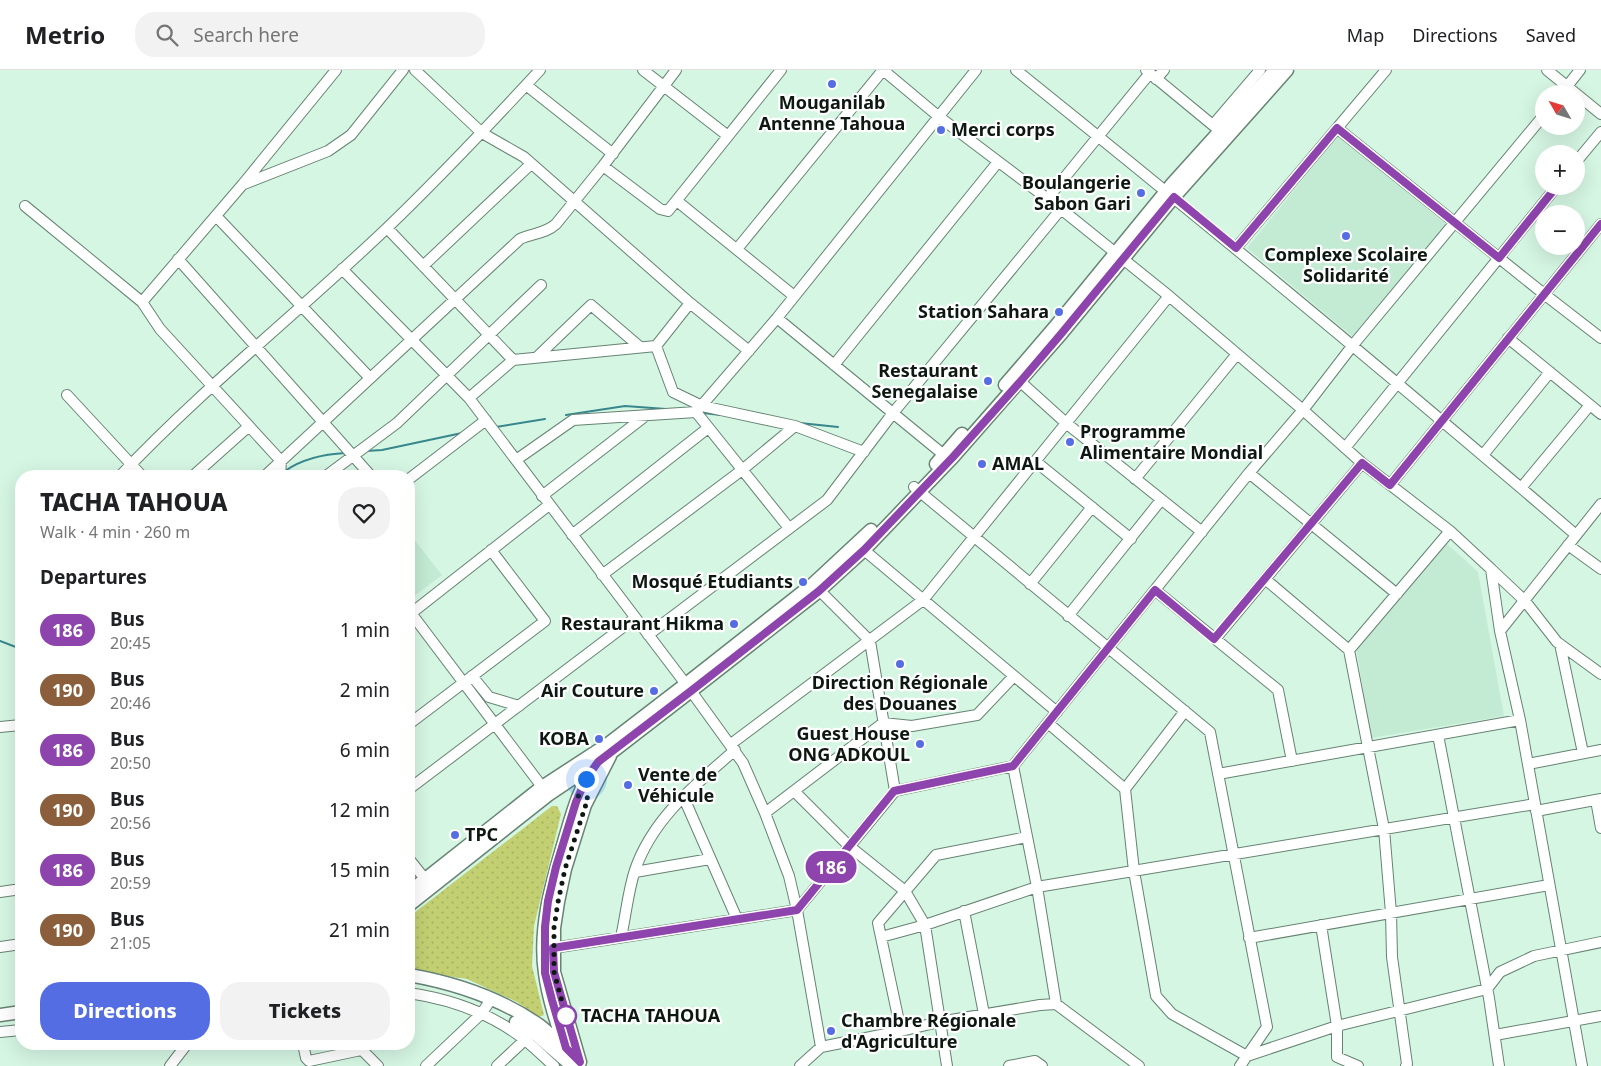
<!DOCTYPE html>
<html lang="en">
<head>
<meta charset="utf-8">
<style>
  :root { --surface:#fff; --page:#f2f2f2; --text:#202124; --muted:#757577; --line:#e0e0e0; --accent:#556de2 }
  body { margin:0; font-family:"Noto Sans",sans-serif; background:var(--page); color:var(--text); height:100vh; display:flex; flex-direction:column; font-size:19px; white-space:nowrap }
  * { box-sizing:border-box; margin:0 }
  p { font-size:16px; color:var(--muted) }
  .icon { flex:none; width:28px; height:28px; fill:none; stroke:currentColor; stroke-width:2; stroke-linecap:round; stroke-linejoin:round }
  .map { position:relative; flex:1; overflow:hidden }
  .panel { position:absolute; left:15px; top:400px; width:400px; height:580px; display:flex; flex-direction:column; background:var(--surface); border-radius:20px; box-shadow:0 5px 20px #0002 }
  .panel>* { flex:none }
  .badge { padding:0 10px; border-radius:16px; font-size:18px; line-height:32px }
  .needle { width:32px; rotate:309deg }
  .controls { position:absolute; left:1535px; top:15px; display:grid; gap:10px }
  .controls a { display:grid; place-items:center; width:50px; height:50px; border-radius:50%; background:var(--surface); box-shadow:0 5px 20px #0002; font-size:25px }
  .you { position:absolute; width:25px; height:25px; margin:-12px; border:4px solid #fff; border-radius:50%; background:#1a73e8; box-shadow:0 0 0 8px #1a73e833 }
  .map>.badge { position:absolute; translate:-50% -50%; box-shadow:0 0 0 2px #fff }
  h2 { padding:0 25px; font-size:19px; line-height:45px }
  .round { display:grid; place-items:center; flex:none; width:52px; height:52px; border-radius:20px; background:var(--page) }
  .head { display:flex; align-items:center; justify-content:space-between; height:85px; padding:0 25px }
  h1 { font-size:24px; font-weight:800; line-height:38px }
  .cta { display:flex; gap:10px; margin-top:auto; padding:10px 25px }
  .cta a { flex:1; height:58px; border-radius:20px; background:var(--accent); color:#fff; font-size:20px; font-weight:800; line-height:58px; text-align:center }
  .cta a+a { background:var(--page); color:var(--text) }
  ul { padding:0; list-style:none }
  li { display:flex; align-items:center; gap:15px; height:60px; padding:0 25px }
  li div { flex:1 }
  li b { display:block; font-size:19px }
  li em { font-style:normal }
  li .badge { min-width:55px; font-weight:700; text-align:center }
  header { display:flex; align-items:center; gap:30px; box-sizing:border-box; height:70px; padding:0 25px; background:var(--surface); border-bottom:1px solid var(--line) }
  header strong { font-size:24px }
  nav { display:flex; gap:28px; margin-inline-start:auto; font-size:18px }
  .search { width:350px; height:45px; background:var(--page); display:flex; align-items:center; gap:12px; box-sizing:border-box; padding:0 18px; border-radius:20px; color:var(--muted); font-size:19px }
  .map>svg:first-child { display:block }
  .built { fill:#c3ead3 }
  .park { fill:url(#park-dots) }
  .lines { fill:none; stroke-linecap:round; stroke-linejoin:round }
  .stream { stroke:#37878d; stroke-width:2 }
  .minor-casing { stroke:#668373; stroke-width:12 }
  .major-casing { stroke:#668373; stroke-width:15 }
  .minor { stroke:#fff; stroke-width:10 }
  .major { stroke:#fff; stroke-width:12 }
  .line-casing { stroke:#fff; stroke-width:11 }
  .line { stroke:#8e44ad; stroke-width:8 }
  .walk { stroke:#0d1812; stroke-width:5; stroke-dasharray:0 9 }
  .poi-dot { fill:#556de2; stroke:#fff; stroke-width:2 }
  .stop-dot { fill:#fff; stroke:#8e44ad; stroke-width:2.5 }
  .labels { text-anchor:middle; stroke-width:4.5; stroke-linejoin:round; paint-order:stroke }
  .poi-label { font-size:18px; font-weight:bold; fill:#0d1812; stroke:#fff; text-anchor:end }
  .stop-label { font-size:18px; font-weight:bold; fill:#0d1812; stroke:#fff; text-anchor:start }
</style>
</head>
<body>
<header>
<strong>Metrio</strong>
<div class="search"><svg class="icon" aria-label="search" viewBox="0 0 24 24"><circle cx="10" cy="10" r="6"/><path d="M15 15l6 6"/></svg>Search here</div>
<nav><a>Map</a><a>Directions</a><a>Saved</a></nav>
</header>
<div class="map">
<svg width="1601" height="996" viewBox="0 0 1601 996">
  <defs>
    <pattern id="park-dots" width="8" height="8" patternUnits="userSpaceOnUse" patternTransform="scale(1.25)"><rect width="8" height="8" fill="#c3d072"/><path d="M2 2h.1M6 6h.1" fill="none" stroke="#a6b262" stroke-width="1.8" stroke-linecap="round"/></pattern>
  </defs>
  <rect width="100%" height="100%" fill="#d5f6e3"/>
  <path class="built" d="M1338 66 1446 154 1353 267 1247 178Z
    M409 463 442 505 409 530Z
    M1446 473 1478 502 1504 646 1371 668 1356 577Z"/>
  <path class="park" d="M552 736H557L561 744 534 856 532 896 544 945 539 947 517 932 467 909 409 900V847Z"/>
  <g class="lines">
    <path class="stream" d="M703 343 721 345
      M566 345 625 336 666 339
      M800 353 838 357
      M496 357 545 349
      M366 381 382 380 462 363
      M285 401C302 389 325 384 346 383
      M0 571 21 579"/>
    <defs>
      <path id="minor" d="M415 0 482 63 524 87 690 233 749 281
        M643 0 728 66
        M883 0 938 46 1061 139 1169 226 1303 340 1362 393 1450 461 1491 499 1500 561 1520 650 1582 996
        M1016 0C1205 152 1392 307 1576 465
        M1146 0 1220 61
        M1547 0 1601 44
        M1156 9 1164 0
        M526 15 613 84
        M1561 24 1580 0
        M1213 55 1260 0
        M1337 58 1544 224 1601 268
        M1576 92 1601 62
        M603 96 660 139 668 141 781 0
        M244 114 328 81 351 65 403 0
        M1047 129 1150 3
        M677 131 794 226
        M25 136 142 232 160 259 281 391 280 406
        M216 146 370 308
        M387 158 513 290
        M1236 178 1386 0
        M737 179 883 0
        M178 189 371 406
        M423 196 531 94
        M342 199 469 328 691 621 743 693 765 743 789 806 797 840 821 977
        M142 232 243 114 336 0
        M777 248 944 385
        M1508 268 1601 344
        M656 276 673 322 702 336 795 356
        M537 287 591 235 640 277
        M834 295 998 92
        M1014 306 1066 353 1202 462
        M67 325 142 406
        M469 328 513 290 656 276 690 233
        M696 342 789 458
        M1345 378 1557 116
        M1483 385 1550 302
        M516 390 573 350 696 342 777 248 976 0
        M1035 391 1131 469
        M1249 403 1397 524
        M120 406C203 318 299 242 387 158 440 107 490 54 540 0
        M193 406 249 356
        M265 406 520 169C533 163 545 164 556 154L603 96 676 0
        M326 406 397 353 541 215
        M409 409 486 350
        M1135 409 1237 284
        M1390 415 1601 154
        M914 417 1210 662 1267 957 1240 996
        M1521 418 1590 335
        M542 426 644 347
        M572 465 708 358
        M1568 475 1601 499
        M864 480 1057 642
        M1491 499 1525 531 1557 572 1601 604
        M602 505 742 400 795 356 864 382
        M1265 509 1349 580 1384 759 1391 843 1392 887 1407 994 1406 996
        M1030 514 1092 437
        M816 517 870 571 895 721
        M1155 520 1278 620 1292 691
        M411 543 546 722
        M409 545 549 435
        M1068 546 1161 430
        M1500 561 1601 434
        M648 565 827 430 893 343 1061 139
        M1215 569 1362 393
        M1560 574 1583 683
        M1349 580 1450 461
        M472 606 489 627 519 636
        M1048 653 1125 719 1134 801 1156 926 1172 944 1247 986 1337 956 1487 919 1500 902 1534 886 1601 872
        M409 654 545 551 491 480
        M0 657 21 655
        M1438 665 1489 928 1499 996
        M731 674 923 530 1169 226
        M1528 694 1601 680
        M1013 696 1037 817 1056 934
        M1218 704 1520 650
        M409 719 635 548
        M1125 719 1185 641
        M794 721 849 776 905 821 925 855 947 996
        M683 726 737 849
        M1596 730 1601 758
        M1536 741 1601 729
        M765 743 883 653 912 656 977 645 1014 606
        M409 789 429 814
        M21 802V812
        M635 802 710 789
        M0 822 21 819
        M964 841 984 944
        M1321 855 1337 956V987L1358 996
        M621 867C626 845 628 821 635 800 653 748 695 715 735 680
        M881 867 925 855 1037 817 1535 734
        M1249 868 1549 815
        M0 877 21 874
        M547 879 797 840 895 721 1013 696 1249 403 1303 340 1353 275 1544 45
        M409 923C450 929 492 944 525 970 535 978 545 988 554 996
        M901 961 878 853 936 785 1027 767
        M0 962 21 960
        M1495 965 1601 946
        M303 974 306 988 309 991 361 980
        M356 974 378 996
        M170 996 187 974
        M426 996 482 943 491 929
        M497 996 529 966
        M800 996 821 977 901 961 939 952 1040 935 1056 934 1139 996
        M1009 996 1035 991 1042 996"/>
      <path id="major" d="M1005 315 1054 258 1172 114 1275 0
        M936 394 962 364
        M409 822 542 717 608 674 686 614 813 514 871 460
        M409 835 548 725 612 682 691 621 819 521 864 480 953 387 1061 264 1174 127 1287 0
        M409 905C455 913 500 928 539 955 548 962 557 971 566 978
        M0 945 21 942
        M516 952 534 963 571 995
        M580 992 554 902V858L558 832 565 799 585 735 610 686
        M571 995C561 965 549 934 545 903 538 857 553 809 566 765 573 741 580 716 595 695"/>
    </defs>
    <use href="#minor" class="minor-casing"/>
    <use href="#major" class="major-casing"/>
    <use href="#minor" class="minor"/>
    <use href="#major" class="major"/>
  </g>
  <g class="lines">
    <defs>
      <path id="line" d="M1557 116 1499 188 1337 58 1236 178 1174 127 1061 264 1020 312 953 387 864 480 819 521 691 621 598 692 586 709 576 732 556 797 548 831 545 857V903L552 930 566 978 580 992 554 902 553 878 797 840 894 721 1013 696 1155 520 1214 569 1362 393 1390 415 1601 154"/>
    </defs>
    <use href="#line" class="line-casing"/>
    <use href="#line" class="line"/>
    <path class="walk" d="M566 946 554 902V858L558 832 565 799 588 728 578 726 586 709"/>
  </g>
  <g class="poi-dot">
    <circle cx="832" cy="14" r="5"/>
    <circle cx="941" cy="60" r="5"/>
    <circle cx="1141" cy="123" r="5"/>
    <circle cx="1346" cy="166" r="5"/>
    <circle cx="1059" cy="242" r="5"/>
    <circle cx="988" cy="311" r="5"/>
    <circle cx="1070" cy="372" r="5"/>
    <circle cx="982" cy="394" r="5"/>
    <circle cx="803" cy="512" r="5"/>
    <circle cx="734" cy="554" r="5"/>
    <circle cx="900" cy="594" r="5"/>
    <circle cx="654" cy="621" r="5"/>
    <circle cx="599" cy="669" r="5"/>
    <circle cx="920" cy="674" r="5"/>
    <circle cx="628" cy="715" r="5"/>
    <circle cx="455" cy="765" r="5"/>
    <circle cx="831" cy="961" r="5"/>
  </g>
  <circle class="stop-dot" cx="566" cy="946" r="10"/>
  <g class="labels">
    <g class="poi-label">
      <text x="832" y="39" text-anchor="middle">Mouganilab<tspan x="832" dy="21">Antenne Tahoua</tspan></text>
      <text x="951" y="66" text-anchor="start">Merci corps</text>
      <text x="1131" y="119">Boulangerie<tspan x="1131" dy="21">Sabon Gari</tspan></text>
      <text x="1346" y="191" text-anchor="middle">Complexe Scolaire<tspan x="1346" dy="21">Solidarité</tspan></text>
      <text x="1049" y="248">Station Sahara</text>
      <text x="978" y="307">Restaurant<tspan x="978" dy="21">Senegalaise</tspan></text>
      <text x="1080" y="368" text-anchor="start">Programme<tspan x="1080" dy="21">Alimentaire Mondial</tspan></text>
      <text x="992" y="400" text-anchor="start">AMAL</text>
      <text x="793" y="518">Mosqué Etudiants</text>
      <text x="724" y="560">Restaurant Hikma</text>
      <text x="900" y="619" text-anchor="middle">Direction Régionale<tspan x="900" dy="21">des Douanes</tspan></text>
      <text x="644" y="627">Air Couture</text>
      <text x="910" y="670">Guest House<tspan x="910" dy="21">ONG ADKOUL</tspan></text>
      <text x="589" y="675">KOBA</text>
      <text x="638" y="711" text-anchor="start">Vente de<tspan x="638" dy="21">Véhicule</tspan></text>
      <text x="465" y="771" text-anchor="start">TPC</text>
      <text x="841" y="957" text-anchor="start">Chambre Régionale<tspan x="841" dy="21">d'Agriculture</tspan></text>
    </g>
    <g class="stop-label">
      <text x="581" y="952">TACHA TAHOUA</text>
    </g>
  </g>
</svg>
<div class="controls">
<a><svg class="needle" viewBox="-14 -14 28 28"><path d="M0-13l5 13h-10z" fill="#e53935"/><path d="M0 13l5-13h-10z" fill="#757577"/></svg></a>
<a>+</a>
<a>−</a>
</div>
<div class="you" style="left:586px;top:709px"></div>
<b class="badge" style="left:831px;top:797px;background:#8e44ad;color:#fff">186</b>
<section class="panel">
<div class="head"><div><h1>TACHA TAHOUA</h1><p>Walk · 4 min · 260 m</p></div><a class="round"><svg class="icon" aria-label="heart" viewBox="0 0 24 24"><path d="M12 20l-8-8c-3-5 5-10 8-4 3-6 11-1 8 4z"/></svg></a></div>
<h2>Departures</h2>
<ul>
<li><span class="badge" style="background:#8e44ad;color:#fff">186</span><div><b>Bus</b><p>20:45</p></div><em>1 min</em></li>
<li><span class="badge" style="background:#8b5e3c;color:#fff">190</span><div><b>Bus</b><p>20:46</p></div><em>2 min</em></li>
<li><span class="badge" style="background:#8e44ad;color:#fff">186</span><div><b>Bus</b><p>20:50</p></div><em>6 min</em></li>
<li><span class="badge" style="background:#8b5e3c;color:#fff">190</span><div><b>Bus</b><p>20:56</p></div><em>12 min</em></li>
<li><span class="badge" style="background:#8e44ad;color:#fff">186</span><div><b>Bus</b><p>20:59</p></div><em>15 min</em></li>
<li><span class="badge" style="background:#8b5e3c;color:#fff">190</span><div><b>Bus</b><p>21:05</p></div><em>21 min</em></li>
</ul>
<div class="cta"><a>Directions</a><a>Tickets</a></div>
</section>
</div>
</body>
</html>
